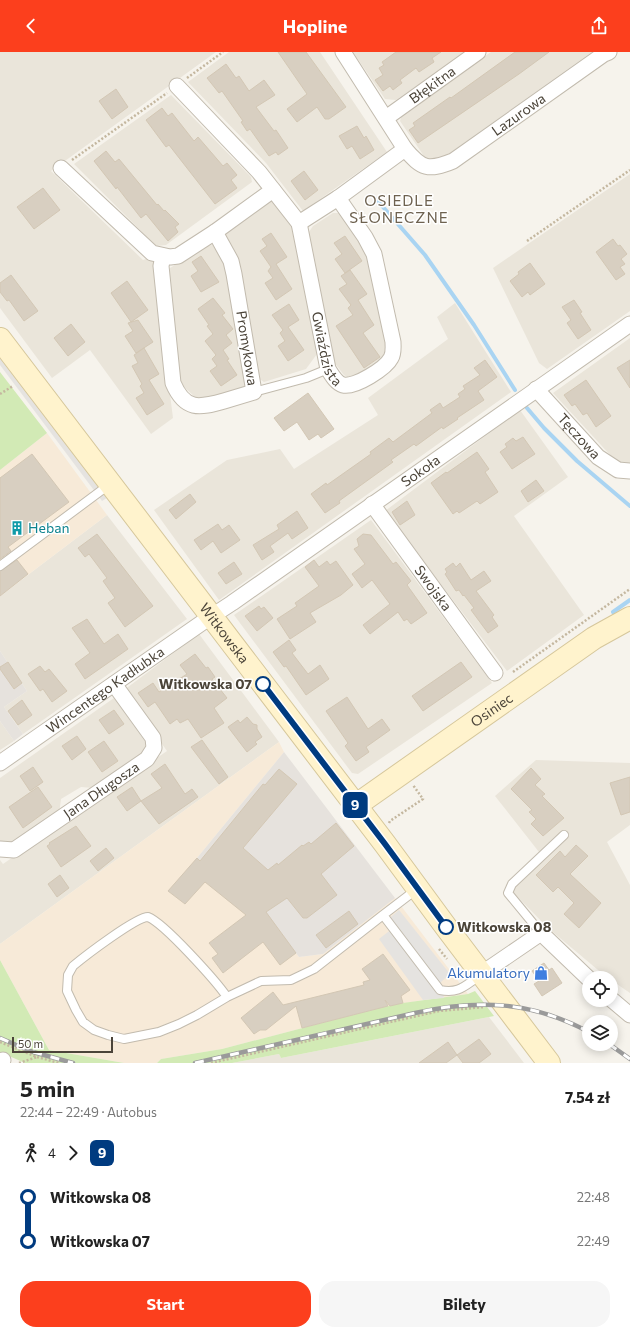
<!DOCTYPE html>
<html lang="pl">
<head>
<meta charset="utf-8">
<style>
  :root { --surface:#fff; --page:#f6f6f6; --text:#222; --muted:#767676; --accent:#fc3f1d }
  body { margin:0; font-family:Commissioner,sans-serif; background:var(--page); color:var(--text); height:100vh; display:flex; flex-direction:column; font-size:15px; white-space:nowrap }
  * { box-sizing:border-box; margin:0 }
  p { font-size:13px; color:var(--muted) }
  .icon { flex:none; width:22px; height:22px; fill:none; stroke:currentColor; stroke-width:2; stroke-linecap:round; stroke-linejoin:round }
  .map { position:relative; height:1011px; overflow:hidden }
  .side { display:flex; flex-direction:column; background:var(--surface); flex:1 }
  .side>* { flex:none }
  .badge { padding:0 8px; border-radius:6px; font-size:14px; line-height:26px }
  .buttons { position:absolute; left:582px; top:919px; display:grid; gap:8px }
  .buttons a { display:grid; place-items:center; width:36px; height:36px; border-radius:50%; background:var(--surface); box-shadow:0 2px 10px #0003; font-size:20px }
  .scale { position:absolute; left:12px; bottom:10px; width:101px; box-sizing:border-box; padding-left:4px; border:2px solid #4b4439; border-top:0; font-size:11px; line-height:14px; white-space:nowrap; color:#4b4439; -webkit-text-stroke:3px #fff; paint-order:stroke }
  .map>.badge { position:absolute; translate:-50% -50%; box-shadow:0 0 0 2px #fff }
  .legs { display:flex; align-items:center; gap:6px; height:44px; padding:0 20px; font-size:13px }
  .legs p { margin-inline-start:auto }
  .head { display:flex; align-items:center; justify-content:space-between; height:68px; padding:0 20px }
  h1 { font-size:22px; font-weight:700; line-height:30px }
  .button { display:flex; gap:8px; margin-top:auto; padding:8px 20px }
  .button a { flex:1; height:46px; border-radius:16px; background:var(--accent); color:#fff; font-size:16px; font-weight:700; line-height:46px; text-align:center }
  .button a+a { background:var(--page); color:var(--text) }
  ul { padding:0 20px; list-style:none }
  li { display:flex; align-items:center; gap:14px; height:44px; font-size:15px }
  li i { display:grid; place-items:center; width:6px; height:100%; margin:0 5px; background:currentColor }
  li i::after { content:''; width:10px; height:10px; margin:-5px; border:3px solid; border-radius:50%; background:var(--surface) }
  li p { margin-inline-start:auto }
  li:first-child i { background:linear-gradient(#0000 50%,currentColor 0) }
  li:last-child i { background:linear-gradient(currentColor 50%,#0000 0) }
  header { display:flex; justify-content:space-between; align-items:center; height:52px; padding:0 20px; background:var(--accent); color:#fff; font-size:18px; font-weight:700 }
  .map>svg:first-child { display:block }
  .residential { fill:#eae5da }
  .commercial { fill:#f7ead8 }
  .industrial { fill:#e6e2dd }
  .green { fill:#d2eab5 }
  .parking { fill:#e5e3e0 }
  .lines { fill:none; stroke-linecap:round; stroke-linejoin:round }
  .stream { stroke:#a9d4f2; stroke-width:4 }
  .building { fill:#d8cfc1; stroke:#d3c7b4 }
  .lane-casing { stroke:#c2bbae; stroke-width:10 }
  .street-casing { stroke:#c2bbae; stroke-width:17 }
  .secondary-casing { stroke:#d6c79b; stroke-width:24 }
  .path { stroke:#c4b79f; stroke-width:2.5; stroke-dasharray:2 2; stroke-linecap:butt }
  .lane { stroke:#fff; stroke-width:8 }
  .street { stroke:#fff; stroke-width:15 }
  .secondary { stroke:#fff3cd; stroke-width:22 }
  .rail-casing { stroke:#9a9a9a; stroke-width:4.5 }
  .rail { stroke:#fff; stroke-width:3; stroke-dasharray:9; stroke-linecap:butt }
  .line-1-casing { stroke:#fff; stroke-width:9 }
  .line-1 { stroke:#003b80; stroke-width:6 }
  .stop-1-dot { fill:#fff; stroke:#003b80; stroke-width:2 }
  .labels { text-anchor:middle; stroke-width:3; stroke-linejoin:round; paint-order:stroke }
  .street-label { font-size:14px; fill:#4b4439; stroke:#fff }
  .culture-label { font-size:14px; fill:#0d838f; stroke:#fff; text-anchor:start }
  .stop-label { font-size:14px; font-weight:bold; fill:#4b4439; stroke:#fff; text-anchor:end }
  .shop-label { font-size:14px; fill:#366cbe; stroke:#fff; text-anchor:end }
  .neighbourhood-label { font-size:15px; letter-spacing:1px; fill:#6e6250; stroke:#fff }
</style>
</head>
<body>
<header><svg class="icon" aria-label="back" viewBox="0 0 24 24"><path d="M15 5l-7 7 7 7"/></svg>Hopline<svg class="icon" aria-label="share" viewBox="0 0 24 24"><path d="M12 15V3M7 8l5-5 5 5M5 13v7h14v-7"/></svg></header>
<div class="map">
<svg width="630" height="1011" viewBox="0 0 630 1011">
  <rect width="100%" height="100%" fill="#f6f3ec"/>
  <path class="residential" d="M0 0H216L51 119 143 208 149 206 153 208 173 366 151 382 90 298 52 326 0 256Z
    M229 0H320L387 100 303 159 266 111 188 30Z
    M353 0H465L396 48 385 47Z
    M491 0H592L437 110 426 107 400 69 403 60Z
    M171 43 251 125 252 130 166 193 156 194 74 112Z
    M630 122V259L547 317 539 311 493 216Z
    M267 150H272L296 179 317 302 306 317 264 330 258 326 225 184 226 178Z
    M333 161H339L344 164 369 199 388 294 386 304 362 323 349 326 344 323 333 309 308 186 309 180 313 174Z
    M213 193 226 216 247 331 243 337 202 348 196 346 180 331 168 220 170 216 206 194Z
    M455 251 511 340 219 548 154 458 227 408 280 397 294 417 378 363 368 346 448 287 437 265Z
    M630 286V414L624 418 553 341Z
    M520 358 568 425 514 464 584 563 507 619 385 459Z
    M107 463 187 567 23 682 4 655 27 639 0 599V544Z
    M371 468 492 631 358 722 352 721 234 563Z
    M199 582 279 690 0 892V808L3 812 167 699 124 638Z
    M114 646 146 691 143 701 93 736 81 735 61 747 59 762 11 793 0 790V726Z
    M0 669 14 689 0 698Z
    M536 708 630 711V773L607 790 630 833V941L611 928V926H608L604 923 548 876 506 833 539 800 495 744Z
    M489 965 524 1011H232L279 1002 281 1006Z"/>
  <path class="commercial" d="M47 381 107 463 0 544V418Z
    M279 690 284 700 197 806 266 860 299 905 323 902 395 846 468 942 423 948 379 956 222 997 161 1007 157 1011H124L49 998 0 908V892Z"/>
  <path class="industrial" d="M0 599 27 639 4 655 23 682 14 689 0 669Z
    M284 700 395 846 323 902 299 905 266 861 214 821 197 806Z"/>
  <path class="green" d="M0 320 47 381 0 418Z
    M0 908 49 998 124 1011H25L0 1000Z
    M475 939 494 964 281 1006 279 1002 232 1011H157L161 1007 222 997 379 956 403 951 468 942Z"/>
  <path class="parking" d="M0 300 110 444 102 449 0 313Z
    M399 858 450 922 441 930 444 946 423 948 379 887 393 876 387 868Z"/>
  <g class="lines">
    <path class="stream" d="M376 147 425 203 474 273 515 338
      M527 356 544 376 577 409 630 454
      M613 560 630 548"/>
  </g>
  <path class="building" d="M278 0H306L346 55 329 67H325L317 55 297 70 287 57 307 42Z
    M396 0H441L432 6 434 10 419 20 416 16 400 28 402 31 393 38 390 34 383 39 375 28 383 23 379 16 384 13 382 10Z
    M515 0H549L519 22 418 91 409 78 415 74 413 71 450 45 451 46Z
    M226 12 236 26 239 24 249 39 264 28 275 43 256 55 274 79 276 78 288 96 278 103 276 100 269 104 250 77 247 79 241 70 243 69 222 39 219 41 207 26Z
    M116 37 128 55 112 67 99 49Z
    M162 56 168 64 172 61 194 89 198 85 223 114 227 111 237 123 231 128 237 136 215 152 169 93 166 95 146 68Z
    M357 74 364 86 366 84 374 98 360 107 352 94 347 97 339 84Z
    M106 99 115 110 119 107 157 153 158 152 164 159 165 158 179 172 175 175 178 180 168 189 146 162 141 166 117 135 116 137 94 109Z
    M304 119 318 138 305 148 291 129Z
    M43 136 60 158 34 177 17 155Z
    M271 181 287 205 276 212 292 237 276 248 265 231 273 226 268 219 271 215 260 199 267 194 262 187Z
    M345 184 362 209 345 221 335 207 342 202 334 191Z
    M613 187 618 194 620 193 627 202 621 207 625 212 620 215 625 222 616 228 596 200Z
    M201 204 219 230 201 240 191 224 198 219 192 210Z
    M530 211 545 232 530 243 528 240 522 245 510 229 519 222 518 220Z
    M350 218 367 242 358 248 374 273 363 281 380 305 364 316 336 274 353 263 348 256 351 253 339 237 347 232 341 224Z
    M11 223 38 259 24 269 9 248 7 249 0 240V231Z
    M127 229 148 258 131 270 111 241Z
    M213 246 225 261 222 263 233 277 226 283 232 291 223 298 229 307 227 308 237 323 221 334 210 319 217 314 212 307 216 303 205 289 213 282 207 274 209 273 198 257Z
    M574 248 582 260 580 261 591 278 578 287 567 271 571 268 562 255Z
    M289 252 299 268 288 275 304 298 288 309 278 294 285 289 280 281 283 278 272 263Z
    M138 268 153 290 136 301 125 284 133 279 128 271Z
    M71 272 85 290 68 304 54 286Z
    M144 296 159 322 149 328 164 352 147 363 136 346 144 341 140 334 142 332 132 314 138 311 134 303Z
    M485 308 497 325 478 339 484 348 457 366 458 367 443 377 442 375 416 394 414 392 391 408 393 410 339 449 340 451 325 461 311 442 326 431 327 433 371 402 370 400 389 386 393 390 432 361 430 358 440 351 443 356 460 345 458 342 465 337 463 334 480 323 474 316Z
    M630 308V336L617 316Z
    M586 328 611 364 596 375 587 361 583 363 575 352 572 354 564 343Z
    M308 341 334 377 321 386 318 382 309 388 297 370 284 379 274 366Z
    M523 385 535 402 512 417 500 400 507 395 505 392 513 386 516 389Z
    M477 400 489 417 485 420 498 440 480 452 477 449 459 461 457 459 453 462 431 431 446 420 447 421Z
    M32 402 69 450 8 495 11 499 0 507V426Z
    M536 428 544 439 528 450 521 439Z
    M190 442 196 450 176 467 169 458Z
    M407 449 415 463 400 473 392 460Z
    M297 459 308 476 292 487 288 481 270 494 274 500 262 508 253 493 279 477 277 473Z
    M218 472 222 478 229 473 240 488 221 501 213 489 201 498 194 488Z
    M97 482 153 554 125 575 108 551 115 546 103 529 107 526 89 502 85 505 78 496Z
    M363 482 371 483 393 512 396 510 411 529 407 533 427 561 411 572 407 567 404 569 398 560 370 582 363 573 390 552 372 528 362 536 352 522 365 512 354 497 359 494 357 487Z
    M17 508 28 522 0 544V519Z
    M314 508 319 515 327 509 330 513 336 509 353 533 341 543 310 561 316 570 290 587 277 567 297 554 295 551 319 534 305 515Z
    M234 510 242 522 226 532 218 521Z
    M453 511 456 515 460 511 471 528 484 519 491 529 476 539 494 563 492 565 498 574 488 581 471 558 474 556 464 543 463 544 459 538 456 539 445 522 447 520 445 517Z
    M259 554 261 557 264 555 273 566 257 579 245 564Z
    M87 567 104 592 118 582 128 597 85 627 75 612 90 601 72 576Z
    M289 588 296 598 292 601 308 622 320 613 329 627 306 643 286 614 284 615 273 600Z
    M195 602 206 616 208 615 215 625 212 627 227 646 214 656 224 671 201 686 188 667 180 671 177 667 170 672 155 650 148 655 138 641 153 631 159 640 187 622 180 613Z
    M8 610 22 631 14 637 0 617V615Z
    M461 610 472 625 423 659 412 644Z
    M40 614 45 620 49 617 67 639 52 650 43 637 40 639 28 622Z
    M347 645 368 677 382 667 390 678 366 695 369 700 356 709 345 694 348 691 326 659Z
    M22 648 32 663 18 673 8 659Z
    M114 658 124 672 109 682 99 668Z
    M247 665 253 672 257 673V677L262 685 255 690 257 692 247 700 228 675 238 668 240 671Z
    M77 684 86 697 72 708 62 694Z
    M202 688 228 725 219 732 191 695Z
    M104 689 118 709 102 720 88 700Z
    M165 712 185 742 192 737 198 745 159 772 141 749 162 736 151 722Z
    M33 715 43 730 30 739 20 724Z
    M531 716 541 727 535 733 545 742 542 744 564 766 543 784 531 772 536 767 529 760 532 758 511 737Z
    M279 717 297 732 243 796 268 818 277 811 278 813 302 793 303 794 309 790 311 792 336 771 354 794 321 822 337 843 307 866H303L287 846 266 860 296 901 280 913 263 890 223 921 212 906 218 902 209 891 246 863 205 830 185 852 168 839 197 806 200 809 263 732 265 733Z
    M630 725V760L621 763 610 731Z
    M38 735 52 755 23 776 9 755Z
    M132 735 141 749 127 759 117 745Z
    M76 774 91 794 61 815 47 794 50 792 49 791Z
    M576 793 588 804 570 822 601 851 579 876 564 862 574 851 558 835 553 840 536 823 560 799 565 805Z
    M106 796 114 806 98 819 90 809Z
    M60 823 69 836 57 845 48 832Z
    M349 859 358 872 326 896 316 883Z
    M383 902 410 938 401 944 403 951 390 954 385 948 388 954 302 976 296 954 266 978H260L254 982 241 966 273 940 283 953 364 933 363 930 370 928 362 917Z
    M544 911 549 918 552 916 562 931 542 944 534 932 539 929 532 919Z
    M479 987 491 1002 479 1011H463L457 1003Z
    M448 990 457 1003 446 1011H419Z"/>
  <g class="lines">
    <defs>
      <path id="lane" d="M254 340 306 326 328 317
        M0 514 110 432
        M417 837 383 863 440 938C460 942 465 933 481 923
        M541 881 508 841 512 832 564 783
        M227 945C216 929 164 871 148 865 136 865 85 904 73 914L68 923 67 939 76 958 83 970 94 978 108 983 124 987 159 980 179 972 197 963 227 945 261 929 291 928 314 917 383 863"/>
      <g id="street">
        <path id="s1" d="M343 0 405 97C422 117 428 119 453 109L604 2 609 0"/>
        <path d="M177 34 259 120 299 171 338 146 405 97"/>
        <path id="s2" d="M386 66 478 0"/>
        <path d="M61 116 152 201 170 205 178 204 215 180 273 138"/>
        <path id="s3" d="M299 171 328 317C332 323 336 331 343 333 355 336 386 316 391 306 394 301 393 295 393 290L374 202 365 185 338 146"/>
        <path d="M163 204 161 214 173 331C185 359 199 356 224 349 234 346 244 343 254 340L234 222 231 209 215 180"/>
        <path id="s4" d="M536 337 598 405 618 418 630 419"/>
        <path id="s5" d="M372 452 495 621"/>
        <path id="s6" d="M0 711 203 570 232 551 630 272"/>
        <path id="s7" d="M0 797 14 798 147 707 154 696 153 686 114 632"/>
        <path d="M481 922 541 881 589 927"/>
        <path d="M611 947 630 963"/>
        <path d="M0 1011 3 1008"/>
      </g>
      <g id="secondary">
        <path id="s8" d="M0 287 385 792 446 875 549 1011"/>
        <path id="s9" d="M355 754 594 586 630 566"/>
      </g>
    </defs>
    <use href="#lane" class="lane-casing"/>
    <use href="#street" class="street-casing"/>
    <use href="#secondary" class="secondary-casing"/>
    <path class="path" d="M187 26 223 0
      M72 108 167 41
      M527 189 630 118
      M0 342 13 334
      M513 620 630 537
      M389 771 390 769 423 747 413 733
      M439 897 447 907
      M0 990 37 1005 59 1011
      M19 1011 37 1005
      M211 1011 439 959 485 955"/>
    <use href="#lane" class="lane"/>
    <use href="#street" class="street"/>
    <use href="#secondary" class="secondary"/>
    <defs>
      <path id="rail" d="M0 986 33 1000 73 1011
        M609 992 630 1007
        M195 1011 415 961C478 947 531 949 589 980"/>
    </defs>
    <use href="#rail" class="rail-casing"/>
    <use href="#rail" class="rail"/>
  </g>
  <g class="lines">
    <defs>
      <path id="line-1" d="M263 632 385 792 446 875"/>
    </defs>
    <use href="#line-1" class="line-1-casing"/>
    <use href="#line-1" class="line-1"/>
  </g>
  <defs>
    <symbol id="building-bare" viewBox="-9 -9 18 18"><path d="M-4-6H4V6H1V3H-1V6H-4ZM-2.5-4.3h1.7v1.8h-1.7ZM.8-4.3h1.7v1.8H.8ZM-2.5-1h1.7V.8h-1.7ZM.8-1h1.7V.8H.8Z" fill="#0f9aa8" stroke="#fff" stroke-width="2.5" paint-order="stroke"/></symbol>
    <symbol id="shop-bare" viewBox="-9 -9 18 18"><path d="M-5-2.5h2.3a2.7 3.5 0 0 1 5.4 0H5L5.5 6h-11ZM-1.5-2.5h3a1.5 2.3 0 0 0-3 0Z" fill="#3f7fe0" stroke="#fff" stroke-width="2.5" paint-order="stroke"/></symbol>
  </defs>
  <g fill-rule="evenodd">
    <use href="#building-bare" x="7" y="466" width="20" height="20"/>
    <use href="#shop-bare" x="531" y="911" width="20" height="20"/>
  </g>
  <g class="stop-1-dot">
    <circle cx="263" cy="632" r="7"/>
    <circle cx="446" cy="875" r="7"/>
  </g>
  <g class="labels">
    <g class="street-label">
      <text dy="5" stroke="none"><textPath href="#s2" startOffset="57">Błękitna</textPath></text>
      <text dy="5" stroke="none"><textPath href="#s1" startOffset="251">Lazurowa</textPath></text>
      <text dy="5" stroke="none"><textPath href="#s3" startOffset="129">Gwiaździsta</textPath></text>
      <text transform="translate(247 296) rotate(81)" y="5">Promykowa</text>
      <text dy="5" stroke="none"><textPath href="#s4" startOffset="64">Tęczowa</textPath></text>
      <text dy="5" stroke="none"><textPath href="#s6" startOffset="512">Sokoła</textPath></text>
      <text dy="5" stroke="none"><textPath href="#s5" startOffset="104">Swojska</textPath></text>
      <text dy="5" stroke="none"><textPath href="#s8" startOffset="370">Witkowska</textPath></text>
      <text dy="5" stroke="none"><textPath href="#s6" startOffset="128">Wincentego Kadłubka</textPath></text>
      <text dy="5" stroke="none"><textPath href="#s9" startOffset="167">Osiniec</textPath></text>
      <text dy="5" stroke="none"><textPath href="#s7" startOffset="120">Jana Długosza</textPath></text>
    </g>
    <g class="culture-label">
      <text x="28" y="481">Heban</text>
    </g>
    <g class="stop-label">
      <text x="252" y="637">Witkowska 07</text>
      <text x="457" y="880" text-anchor="start">Witkowska 08</text>
    </g>
    <g class="shop-label">
      <text x="530" y="926">Akumulatory</text>
    </g>
    <g class="neighbourhood-label">
      <text x="399" y="154">OSIEDLE<tspan x="399" dy="17">SŁONECZNE</tspan></text>
    </g>
  </g>
</svg>
<div class="buttons">
<a><svg class="icon" aria-label="locate" viewBox="0 0 24 24"><circle cx="12" cy="12" r="6"/><path d="M12 2v4M12 18v4M2 12h4M18 12h4"/></svg></a>
<a><svg class="icon" aria-label="layers" viewBox="0 0 24 24"><path d="M12 4l9 5-9 5-9-5zM3 14l9 5 9-5"/></svg></a>
</div>
<div class="scale">50 m</div>
<b class="badge" style="left:355px;top:753px;background:#003b80;color:#fff">9</b>
</div>
<section class="side">
<div class="head"><div><h1>5 min</h1><p>22:44 – 22:49 · Autobus</p></div><b>7.54 zł</b></div>
<div class="legs"><svg class="icon" aria-label="walk" viewBox="0 0 24 24"><circle cx="13" cy="4" r="2"/><path d="M13 8l-2 6 4 7M11 14l-3 7M7 12l3-4h3l4 4"/></svg>4<svg class="icon" aria-label="forward" viewBox="0 0 24 24"><path d="M9 5l7 7-7 7"/></svg><b class="badge" style="background:#003b80;color:#fff">9</b></div>
<ul>
<li><i style="color:#003b80"></i><b>Witkowska 08</b><p>22:48</p></li>
<li><i style="color:#003b80"></i><b>Witkowska 07</b><p>22:49</p></li>
</ul>
<div class="button"><a>Start</a><a>Bilety</a></div>
</section>
</body>
</html>
